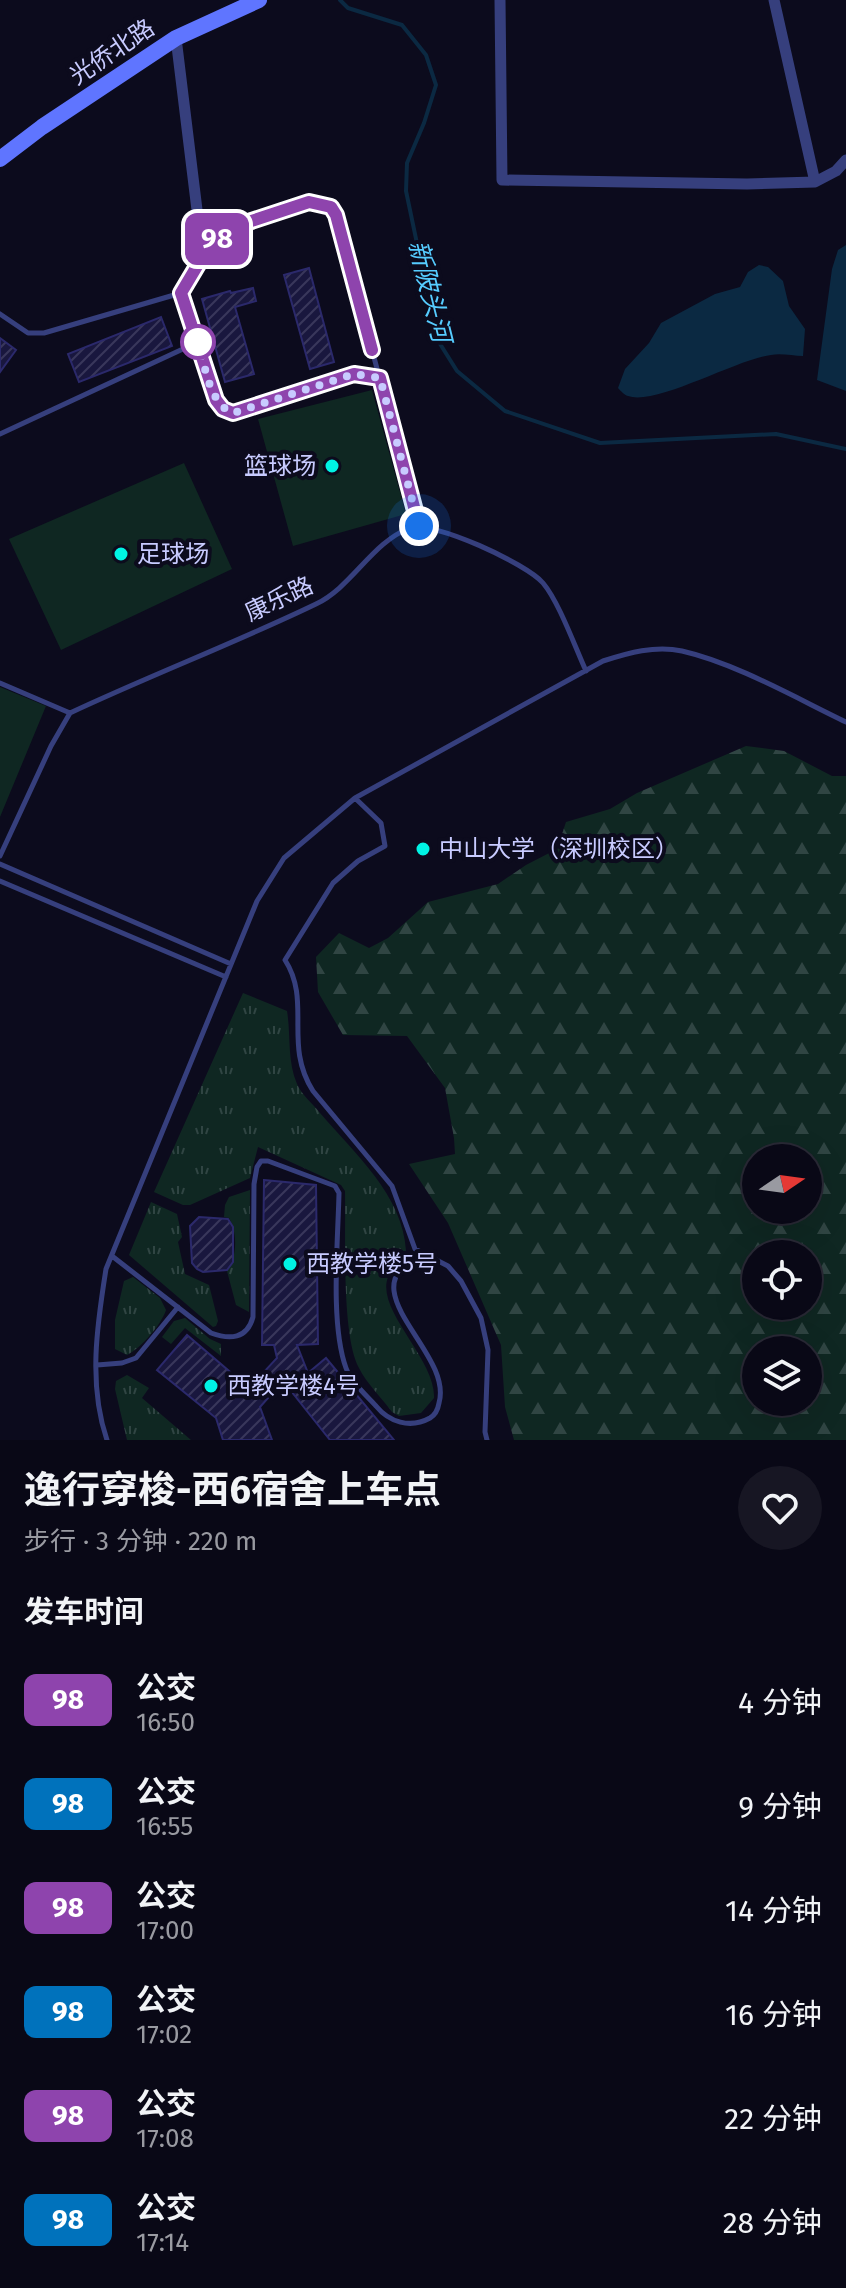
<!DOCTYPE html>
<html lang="zh">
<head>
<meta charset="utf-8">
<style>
  :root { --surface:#090816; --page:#171623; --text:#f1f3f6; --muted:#999aa1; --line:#292935 }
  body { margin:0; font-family:"Fira Sans","Noto Sans SC",sans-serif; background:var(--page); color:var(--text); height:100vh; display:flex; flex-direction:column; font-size:30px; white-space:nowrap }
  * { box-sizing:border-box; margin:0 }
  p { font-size:26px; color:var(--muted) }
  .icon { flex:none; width:44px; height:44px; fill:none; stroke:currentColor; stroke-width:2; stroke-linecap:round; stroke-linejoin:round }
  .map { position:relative; height:1440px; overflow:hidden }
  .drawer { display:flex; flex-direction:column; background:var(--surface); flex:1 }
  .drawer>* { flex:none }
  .badge { padding:0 16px; border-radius:12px; font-size:28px; line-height:52px }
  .needle { width:52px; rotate:77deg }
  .controls { position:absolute; left:742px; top:1144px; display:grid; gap:16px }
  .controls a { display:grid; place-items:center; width:80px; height:80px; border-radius:50%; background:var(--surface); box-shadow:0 8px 32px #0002,0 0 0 2px var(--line); font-size:40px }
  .you { position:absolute; width:40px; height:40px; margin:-20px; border:6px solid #fff; border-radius:50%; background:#1a73e8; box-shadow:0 0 0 12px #1a73e833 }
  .map>.badge { position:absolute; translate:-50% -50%; box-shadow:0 0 0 4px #fff }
  h2 { padding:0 24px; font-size:30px; line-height:72px }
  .round { display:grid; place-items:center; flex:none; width:84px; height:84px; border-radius:42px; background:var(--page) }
  .head { display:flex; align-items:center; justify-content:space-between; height:136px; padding:0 24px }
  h1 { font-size:38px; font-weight:700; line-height:60px }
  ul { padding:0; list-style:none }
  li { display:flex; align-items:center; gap:24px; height:104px; padding:0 24px }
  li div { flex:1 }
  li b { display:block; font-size:30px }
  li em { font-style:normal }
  li .badge { min-width:88px; font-weight:700; text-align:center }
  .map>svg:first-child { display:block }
  .grass { fill:url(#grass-tufts) }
  .forest { fill:url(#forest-firs); fill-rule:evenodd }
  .park { fill:#0f2722 }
  .water { fill:#0b2942 }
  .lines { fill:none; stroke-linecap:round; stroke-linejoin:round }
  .stream { stroke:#0b2942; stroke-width:4 }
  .building { fill:url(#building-hatch); stroke:#2b296b; stroke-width:2 }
  .lane { stroke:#363f7d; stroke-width:5 }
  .street { stroke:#363f7d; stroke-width:11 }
  .secondary { stroke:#5f75ff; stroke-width:16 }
  .line-casing { stroke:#fff; stroke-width:18 }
  .line { stroke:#8e44ad; stroke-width:12 }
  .walk { stroke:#c8cbff; stroke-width:8; stroke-dasharray:0 14.4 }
  .stop-dot { fill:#fff; stroke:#8e44ad; stroke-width:4 }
  .poi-dot { fill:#00f3e4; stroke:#0c0b1d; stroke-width:3 }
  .labels { text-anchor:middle; stroke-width:8; stroke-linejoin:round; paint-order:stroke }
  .street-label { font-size:24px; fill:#c8cbff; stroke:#0c0b1d }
  .poi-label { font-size:24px; fill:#c8cbff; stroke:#0c0b1d; text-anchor:start }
  .water-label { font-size:26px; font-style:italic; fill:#56ccff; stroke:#0c0b1d }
</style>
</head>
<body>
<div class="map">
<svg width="846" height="1440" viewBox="0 0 846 1440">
  <defs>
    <pattern id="grass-tufts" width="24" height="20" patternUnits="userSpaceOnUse" patternTransform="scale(2)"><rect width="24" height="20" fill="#0f2722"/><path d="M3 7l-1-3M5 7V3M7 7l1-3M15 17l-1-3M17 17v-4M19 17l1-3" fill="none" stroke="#304543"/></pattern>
    <pattern id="forest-firs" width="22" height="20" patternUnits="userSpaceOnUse" patternTransform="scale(2)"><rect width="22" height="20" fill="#0f2722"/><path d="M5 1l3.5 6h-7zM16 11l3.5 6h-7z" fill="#304543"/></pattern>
    <pattern id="building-hatch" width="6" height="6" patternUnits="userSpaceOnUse" patternTransform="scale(2)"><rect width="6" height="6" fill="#19173e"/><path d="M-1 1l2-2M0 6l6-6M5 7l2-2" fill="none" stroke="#39375b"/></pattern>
  </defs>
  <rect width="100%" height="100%" fill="#0c0b1d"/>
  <path class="grass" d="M243 993 287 1011C291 1035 287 1061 297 1084 301 1094 313 1104 320 1113 354 1153 403 1195 406 1251 401 1261 392 1266 388 1277 375 1310 436 1359 434 1398L421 1413 399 1416 392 1412C382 1398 367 1384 359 1368 341 1335 346 1233 345 1191L341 1185 258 1147 250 1178 190 1205H183L154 1192Z
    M250 1190 249 1312 236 1305 227 1271C237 1258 238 1233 229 1218L224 1217 225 1205 229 1197Z
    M151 1202 177 1214 182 1237 178 1242 185 1274 209 1285 218 1321 216 1326 213 1327 129 1255Z
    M133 1277 160 1298 166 1310C161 1325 141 1348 127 1355L115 1349V1320L124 1281Z
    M185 1318 210 1339 221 1344V1356L185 1328 171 1344 162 1337 174 1321Z
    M127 1375 149 1388 142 1398 191 1440H127L115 1389 116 1381Z"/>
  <path class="forest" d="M746 746 784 751 832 776H846V1440H514L505 1407 501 1345 448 1223 409 1164 455 1154 454 1138 445 1088 407 1036 343 1035 318 992 316 957 339 933 369 948 388 938 428 902 498 884 526 865 557 849 566 822 610 809 637 793ZM756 1158H808V1210H756ZM756 1254H808V1306H756ZM756 1350H808V1402H756Z"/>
  <path class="park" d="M372 390 406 514 293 546 258 419Z
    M184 463 232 569 61 650 9 539Z
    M0 687 46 706 0 817Z"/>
  <path class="water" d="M846 245V391L817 380 832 269 838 250Z
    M759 265 768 267 783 281 789 306 805 329 803 356C793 356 781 353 771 355 737 359 656 406 628 396 624 395 621 391 618 388L625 369 649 343 661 323 715 294 740 287 748 272Z"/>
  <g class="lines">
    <path class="stream" d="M340 0 348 8 402 25 426 55 436 85 424 123 407 163 406 191 437 339 457 371 505 411 600 443 776 434 846 449"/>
  </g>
  <path class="building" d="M309 268 334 362 310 369 284 275Z
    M253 288 256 301 235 307 254 374 225 382 202 299 230 291 231 293Z
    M161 317 172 346 79 382 68 354Z
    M0 338 16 350 0 372Z
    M264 1180 316 1185 318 1344 297 1345 308 1373 326 1358 394 1440H330L283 1381 260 1407 272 1440H223L216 1418 157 1370 187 1335 249 1388 277 1358 274 1345H262Z
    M199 1217 228 1219 233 1227V1262L227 1270 203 1272 197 1269 192 1263 190 1226Z"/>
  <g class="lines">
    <path class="lane" d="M181 293 216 400 223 409 233 413 354 374 380 378
      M0 314 28 333H44L181 293 209 246 230 228 309 202 331 207 336 215 419 526
      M0 434 198 342
      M0 683 70 713
      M355 798 381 823 385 846 358 861 333 883 285 960C312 1002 283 1044 313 1091L392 1186 415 1249 448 1266 461 1281 481 1318 488 1350 485 1432 487 1440
      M0 856 51 746 70 713C151 675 235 643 316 604 352 587 372 542 410 528 433 520 527 564 543 583 559 602 575 647 586 671
      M0 864 231 964
      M0 881 226 977
      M112 1256 211 1333C230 1340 247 1339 253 1317L254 1184 257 1167 261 1161H268L335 1186 339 1193C338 1242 330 1324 346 1368 351 1382 366 1395 376 1406 389 1422 410 1429 430 1418 435 1415 438 1409 439 1403 454 1351 344 1289 422 1254
      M97 1365 122 1363 136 1358 178 1307
      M107 1440C88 1385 97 1325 106 1269L257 901 284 858 355 798 603 661C628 653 655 645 682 651 735 663 796 698 846 722"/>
    <path class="street" d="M500 0 502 180 747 184 815 182 836 171 846 160
      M774 0 815 182
      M176 38 198 218"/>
    <path class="secondary" d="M0 159 42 127 176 38 259 0"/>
  </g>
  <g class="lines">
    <defs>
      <path id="line" d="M372 350 336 215 331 207 309 202 230 228 209 246 181 293 216 400 223 409 233 413 354 374 380 378 419 526"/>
    </defs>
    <use href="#line" class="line-casing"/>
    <use href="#line" class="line"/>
    <path class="walk" d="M198 342C205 365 209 404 233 413L354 374 380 378 419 526"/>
  </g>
  <circle class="stop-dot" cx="198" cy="342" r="16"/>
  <g class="poi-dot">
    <circle cx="332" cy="466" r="8"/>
    <circle cx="121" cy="554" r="8"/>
    <circle cx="423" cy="849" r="8"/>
    <circle cx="290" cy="1264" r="8"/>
    <circle cx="211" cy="1386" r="8"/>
  </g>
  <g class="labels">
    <g class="street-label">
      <text transform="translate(112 52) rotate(-34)" y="8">光侨北路</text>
      <text transform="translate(279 599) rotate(-25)" y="8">康乐路</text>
    </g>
    <g class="poi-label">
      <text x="316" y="474" text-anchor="end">篮球场</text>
      <text x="137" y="562">足球场</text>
      <text x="439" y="857">中山大学（深圳校区）</text>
      <text x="306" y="1272">西教学楼5号</text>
      <text x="227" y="1394">西教学楼4号</text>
    </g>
    <g class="water-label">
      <text transform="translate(430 291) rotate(76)" y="9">新陂头河</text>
    </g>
  </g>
</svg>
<div class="controls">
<a><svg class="needle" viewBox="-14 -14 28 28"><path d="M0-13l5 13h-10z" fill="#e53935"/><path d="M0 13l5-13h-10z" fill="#999aa1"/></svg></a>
<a><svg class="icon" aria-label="locate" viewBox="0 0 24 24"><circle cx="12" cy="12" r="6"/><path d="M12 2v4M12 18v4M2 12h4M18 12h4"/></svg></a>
<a><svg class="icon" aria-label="layers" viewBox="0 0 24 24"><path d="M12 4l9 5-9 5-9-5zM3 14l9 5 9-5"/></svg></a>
</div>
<div class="you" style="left:419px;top:526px"></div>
<b class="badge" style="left:217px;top:239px;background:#8e44ad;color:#fff">98</b>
</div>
<section class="drawer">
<div class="head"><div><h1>逸行穿梭-西6宿舍上车点</h1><p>步行 · 3 分钟 · 220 m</p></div><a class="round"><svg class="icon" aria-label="heart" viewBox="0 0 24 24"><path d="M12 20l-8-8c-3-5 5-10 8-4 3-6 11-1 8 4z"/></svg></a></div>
<h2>发车时间</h2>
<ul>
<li><span class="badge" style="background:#8e44ad;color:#fff">98</span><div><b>公交</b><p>16:50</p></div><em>4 分钟</em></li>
<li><span class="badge" style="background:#0072bc;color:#fff">98</span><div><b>公交</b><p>16:55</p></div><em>9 分钟</em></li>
<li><span class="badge" style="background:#8e44ad;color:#fff">98</span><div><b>公交</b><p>17:00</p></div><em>14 分钟</em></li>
<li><span class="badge" style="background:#0072bc;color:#fff">98</span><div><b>公交</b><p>17:02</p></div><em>16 分钟</em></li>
<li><span class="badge" style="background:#8e44ad;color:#fff">98</span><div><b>公交</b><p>17:08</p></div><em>22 分钟</em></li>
<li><span class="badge" style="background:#0072bc;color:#fff">98</span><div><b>公交</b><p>17:14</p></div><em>28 分钟</em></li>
</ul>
</section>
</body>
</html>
